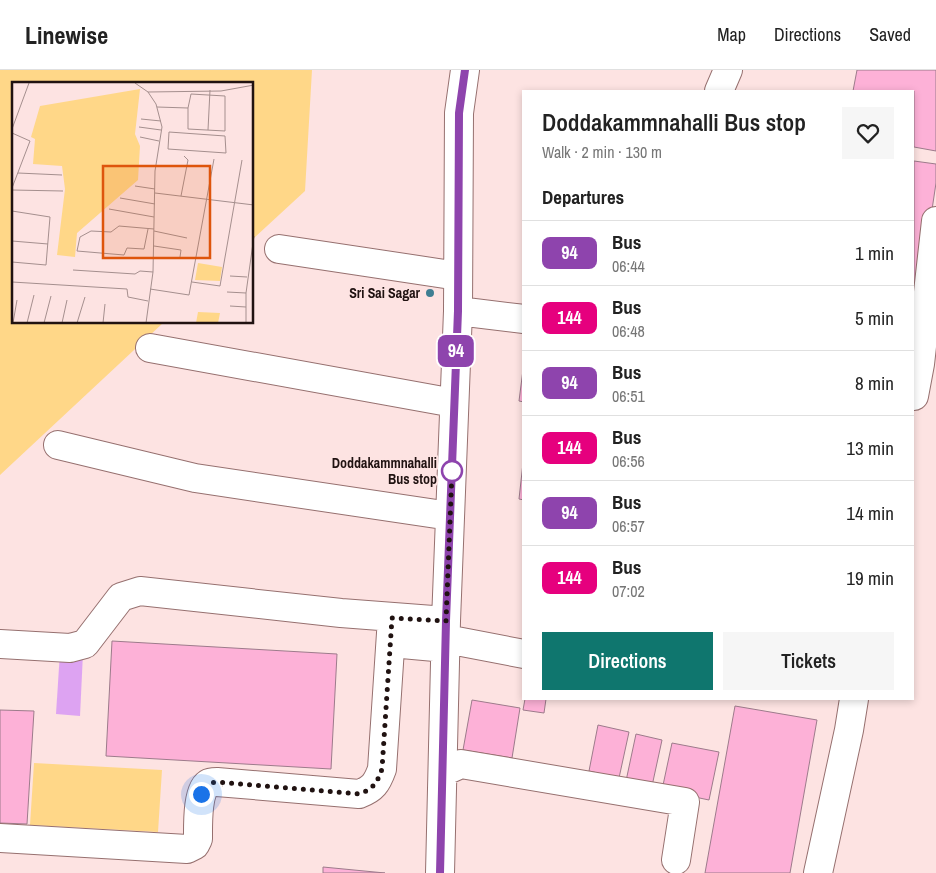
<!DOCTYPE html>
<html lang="en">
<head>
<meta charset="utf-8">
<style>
  :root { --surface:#fff; --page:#f6f6f6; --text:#222; --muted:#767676; --line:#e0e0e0; --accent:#0f766e }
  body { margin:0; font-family:"Archivo Narrow",sans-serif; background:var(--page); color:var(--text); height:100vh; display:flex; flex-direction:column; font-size:19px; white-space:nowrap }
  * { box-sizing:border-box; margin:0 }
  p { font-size:16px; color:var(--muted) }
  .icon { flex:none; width:28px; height:28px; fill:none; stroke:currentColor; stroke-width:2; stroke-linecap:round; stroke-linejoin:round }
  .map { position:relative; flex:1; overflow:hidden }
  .panel { position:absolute; left:522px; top:20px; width:392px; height:610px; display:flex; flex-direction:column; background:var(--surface); border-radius:0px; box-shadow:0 2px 8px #0003 }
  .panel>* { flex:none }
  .badge { padding:0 10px; border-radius:8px; font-size:18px; line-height:32px }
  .you { position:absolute; width:25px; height:25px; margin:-12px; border:4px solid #fff; border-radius:50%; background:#1a73e8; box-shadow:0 0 0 8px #1a73e833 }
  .map>.badge { position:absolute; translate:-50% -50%; box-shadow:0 0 0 2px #fff }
  h2 { padding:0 20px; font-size:19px; line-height:45px }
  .round { display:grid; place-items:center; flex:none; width:52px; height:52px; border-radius:0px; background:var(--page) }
  .overview { display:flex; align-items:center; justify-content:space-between; height:85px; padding:0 20px }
  h1 { font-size:24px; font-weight:600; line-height:38px }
  .action { display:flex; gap:10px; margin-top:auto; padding:10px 20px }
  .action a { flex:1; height:58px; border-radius:0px; background:var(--accent); color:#fff; font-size:20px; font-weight:600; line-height:58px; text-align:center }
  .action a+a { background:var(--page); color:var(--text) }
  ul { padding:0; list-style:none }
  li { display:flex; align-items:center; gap:15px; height:65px; padding:0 20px; border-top:1px solid var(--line) }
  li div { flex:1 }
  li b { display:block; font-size:19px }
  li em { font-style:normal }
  li .badge { min-width:55px; font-weight:700; text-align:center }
  header { display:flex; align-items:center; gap:30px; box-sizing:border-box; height:70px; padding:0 25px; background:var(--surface); border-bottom:1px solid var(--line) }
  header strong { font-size:24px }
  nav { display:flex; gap:28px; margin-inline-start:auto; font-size:18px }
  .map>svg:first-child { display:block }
  .grass { fill:#ffd788 }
  .water { fill:#dda3f2 }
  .building { fill:#fdb1d7; stroke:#9d7b8b }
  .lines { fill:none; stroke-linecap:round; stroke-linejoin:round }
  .minor-casing { stroke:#96706f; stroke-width:30 }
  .minor { stroke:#fff; stroke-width:28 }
  .line-casing { stroke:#fff; stroke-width:11 }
  .line { stroke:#8e44ad; stroke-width:8 }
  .walk { stroke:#201211; stroke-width:5; stroke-dasharray:0 9 }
  .poi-dot { fill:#3f7e92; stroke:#fde3e2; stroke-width:2 }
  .stop-dot { fill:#fff; stroke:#8e44ad; stroke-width:2.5 }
  .labels { text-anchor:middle; stroke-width:4; stroke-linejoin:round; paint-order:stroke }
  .poi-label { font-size:14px; font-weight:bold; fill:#201211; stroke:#fde3e2; text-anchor:end }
  .stop-label { font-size:14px; font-weight:bold; fill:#201211; stroke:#fde3e2; text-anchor:end }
  .inset-road { fill:none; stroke:#a58f8e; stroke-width:1 }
  .view { fill:#de550c; fill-opacity:0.15; stroke:#de550c; stroke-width:2.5 }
  .inset-edge { fill:none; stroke:#201211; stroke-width:2.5 }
</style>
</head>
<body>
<header>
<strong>Linewise</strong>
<nav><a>Map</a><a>Directions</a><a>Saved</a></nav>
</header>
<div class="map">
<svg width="936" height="803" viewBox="0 0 936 803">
  <rect width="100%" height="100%" fill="#fde3e2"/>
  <path class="grass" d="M0 0H312L305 121 253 169 252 14H14V252L163 253 0 405Z
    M34 693 162 700 158 762 30 755Z"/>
  <path class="water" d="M60 582 83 583 80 646 56 644Z"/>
  <path class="building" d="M857 0H936V81L914 77V21H853Z
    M914 91 936 94V113L914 260Z
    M524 292V332L519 331Z
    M524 384V430L519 429Z
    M112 571 337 584 331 699 106 686Z
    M525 629H546L544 643 523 640Z
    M472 630 520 638 512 688 463 680Z
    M735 636 817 650 790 803H705Z
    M0 640 34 641 27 754 0 753Z
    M598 655 629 662 619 708 589 701Z
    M636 664 662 670 652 716 626 711Z
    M672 673 719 682 709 730 662 720Z
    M323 797 385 803H323Z"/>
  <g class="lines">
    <defs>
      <path id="minor" d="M719 21 728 0
        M279 179 458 206
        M458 241 524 249
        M150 278 454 333
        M914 326 920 294 936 151
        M58 375 195 408 450 446
        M446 569 524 584
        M391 573 446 578
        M0 574 70 578 85 574 121 527 140 521 341 543 446 551
        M443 702 461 694 685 732 676 790
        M0 768 187 779 195 775 198 769C198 756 197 718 209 713 209 712 217 712 217 712L359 724C373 719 377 713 382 699L392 548
        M440 803 446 551 458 241 459 43 465 0
        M818 803 849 660 854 629"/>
    </defs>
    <use href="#minor" class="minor-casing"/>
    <use href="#minor" class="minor"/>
  </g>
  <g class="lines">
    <defs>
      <path id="line" d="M440 803 446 551 458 241 459 43 465 0"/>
    </defs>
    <use href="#line" class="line-casing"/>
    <use href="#line" class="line"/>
    <path class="walk" d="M201 724C204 716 208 713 217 712L359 724C373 719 377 713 382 699L392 548 446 551 452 401"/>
  </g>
  <circle class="poi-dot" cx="430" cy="223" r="5"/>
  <circle class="stop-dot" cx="452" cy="401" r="10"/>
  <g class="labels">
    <g class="poi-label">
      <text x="420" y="228">Sri Sai Sagar</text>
    </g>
    <g class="stop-label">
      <text x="437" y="398">Doddakammnahalli<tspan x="437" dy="16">Bus stop</tspan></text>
    </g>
  </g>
  <g transform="translate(12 12)">
    <rect width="241" height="241" fill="#fde3e2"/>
    <path d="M128 7 123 52 128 64 126 98 65 151 63 175 45 173 53 107 50 84 21 82 23 57 19 55 28 24ZM186 181 210 185 208 199 183 198ZM186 230 208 231 206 241H184Z" fill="#ffd788"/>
    <path class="inset-road" d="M123 1 136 10 144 22 150 45 143 89 141 190 134 241M136 10 209 9 242 3M145 25 176 26 179 12 213 14V49L176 47V26M129 37 149 39M127 45 149 48M0 47 17 1M196 48 198 8M157 50 213 54 214 71 156 67ZM0 51 18 59 0 106M128 55 147 59M6 91 50 93M123 104 143 107M0 108 51 109M143 111 242 123M169 114 176 78 172 74M108 116 143 122M97 127 142 135M0 129 38 135 34 183 0 180M136 147 132 167 115 166 112 173 65 169 68 155 79 149 99 150 107 144 142 147M142 149 175 156M0 159 36 162M142 164 169 168 168 175M61 188 123 192 128 189 141 190M218 194 235 195M0 200 115 207 116 215 136 219M180 200 208 204 230 78M138 207 177 213 202 77M215 210 234 211M218 224 234 225M1 241 5 218M15 241 22 213M32 241 39 214M50 241 55 218M65 241 73 215M91 241 93 222M234 241V211L242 154"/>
    <path class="view" d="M91 84H198V176H91Z"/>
    <rect width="241" height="241" class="inset-edge"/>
  </g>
</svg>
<div class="you" style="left:201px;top:724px"></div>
<b class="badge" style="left:456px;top:281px;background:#8e44ad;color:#fff">94</b>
<section class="panel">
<div class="overview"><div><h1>Doddakammnahalli Bus stop</h1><p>Walk · 2 min · 130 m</p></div><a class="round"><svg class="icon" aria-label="heart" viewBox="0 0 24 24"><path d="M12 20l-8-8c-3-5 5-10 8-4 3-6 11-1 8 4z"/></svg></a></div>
<h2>Departures</h2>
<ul>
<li><span class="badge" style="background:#8e44ad;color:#fff">94</span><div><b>Bus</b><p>06:44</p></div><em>1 min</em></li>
<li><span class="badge" style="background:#e6007e;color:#fff">144</span><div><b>Bus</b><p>06:48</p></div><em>5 min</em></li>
<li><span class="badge" style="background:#8e44ad;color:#fff">94</span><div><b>Bus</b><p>06:51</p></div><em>8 min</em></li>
<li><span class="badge" style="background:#e6007e;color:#fff">144</span><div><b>Bus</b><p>06:56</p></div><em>13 min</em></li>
<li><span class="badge" style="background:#8e44ad;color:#fff">94</span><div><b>Bus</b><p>06:57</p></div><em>14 min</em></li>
<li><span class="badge" style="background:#e6007e;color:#fff">144</span><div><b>Bus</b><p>07:02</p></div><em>19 min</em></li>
</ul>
<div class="action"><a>Directions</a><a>Tickets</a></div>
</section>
</div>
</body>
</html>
